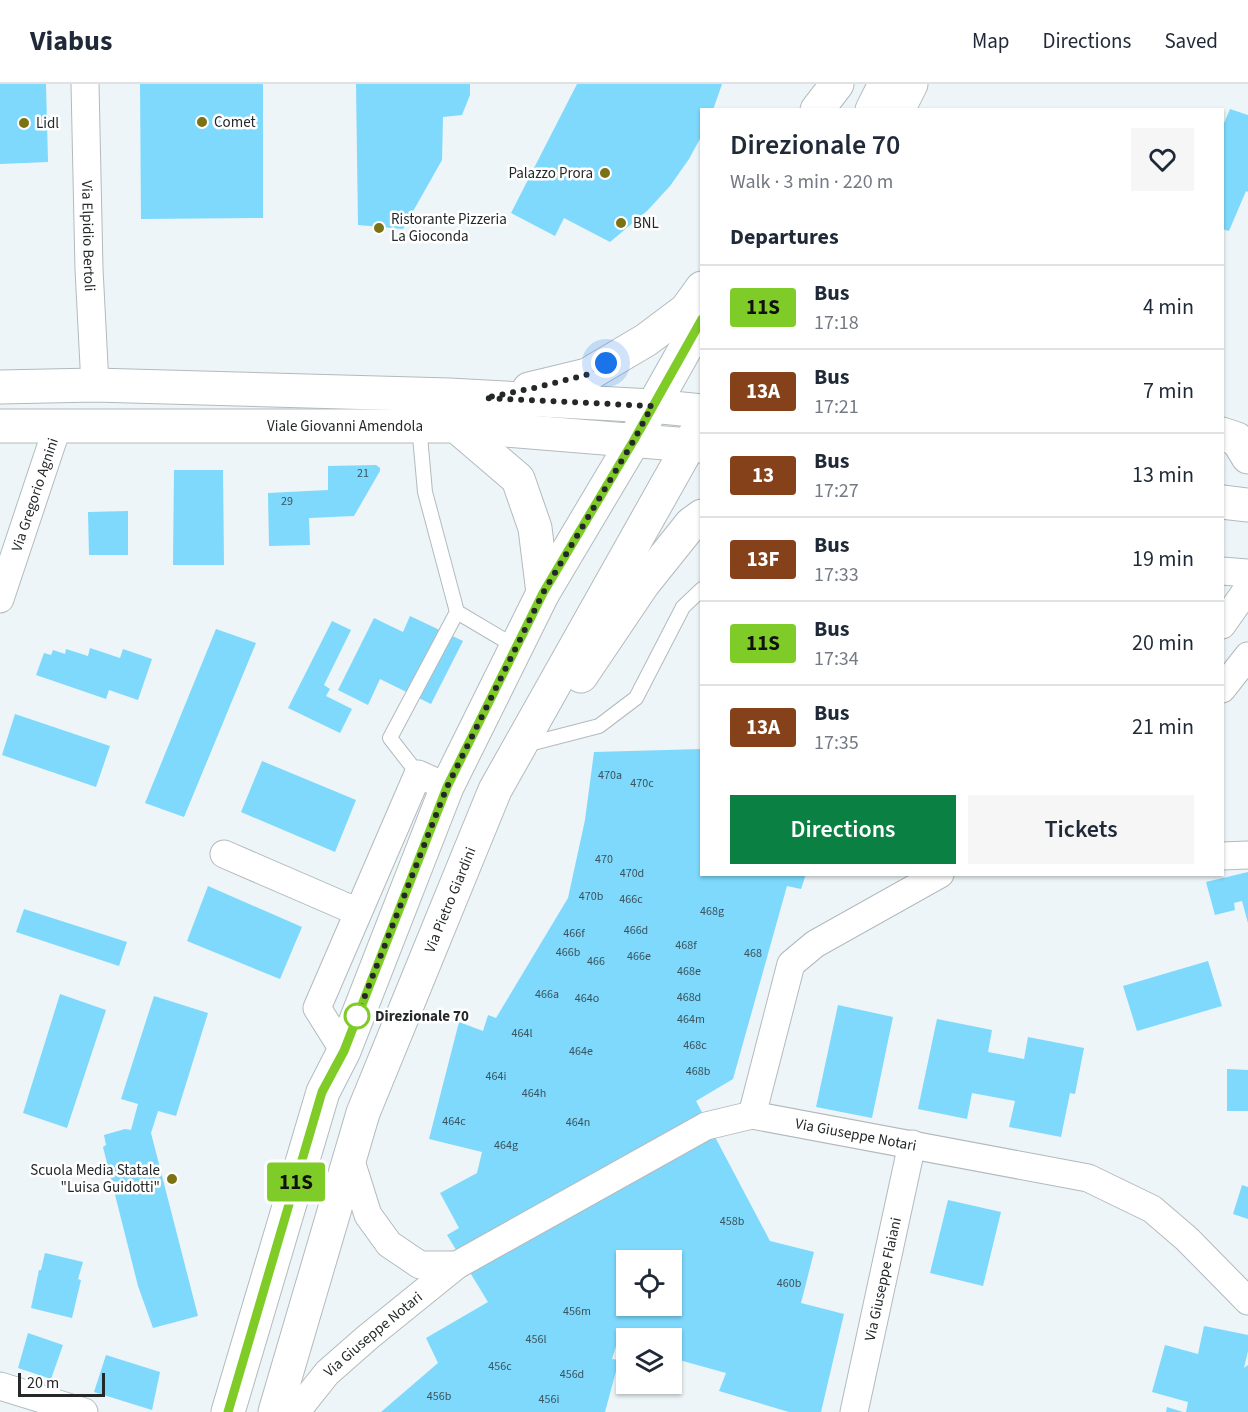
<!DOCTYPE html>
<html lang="en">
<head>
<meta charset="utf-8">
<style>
  :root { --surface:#fff; --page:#f6f6f7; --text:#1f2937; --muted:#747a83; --line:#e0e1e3; --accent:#0b8043 }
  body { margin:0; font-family:"Source Sans 3",sans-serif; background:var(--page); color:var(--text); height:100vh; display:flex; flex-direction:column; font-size:22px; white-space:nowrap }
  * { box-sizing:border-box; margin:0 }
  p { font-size:20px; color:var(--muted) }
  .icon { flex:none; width:33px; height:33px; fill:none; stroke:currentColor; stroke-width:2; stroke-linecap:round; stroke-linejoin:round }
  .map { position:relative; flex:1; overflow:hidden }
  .panel { position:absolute; left:700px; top:24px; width:524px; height:768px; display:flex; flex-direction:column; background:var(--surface); border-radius:0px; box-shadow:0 2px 4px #0004 }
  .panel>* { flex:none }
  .badge { padding:0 12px; border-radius:4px; font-size:21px; line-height:39px }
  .fabs { position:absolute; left:616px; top:1166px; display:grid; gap:12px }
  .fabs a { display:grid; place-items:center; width:66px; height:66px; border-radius:0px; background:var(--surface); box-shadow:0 2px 4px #0004; font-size:30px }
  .scale { position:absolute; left:18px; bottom:15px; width:87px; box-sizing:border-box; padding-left:6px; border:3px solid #252829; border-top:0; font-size:16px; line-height:21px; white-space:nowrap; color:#252829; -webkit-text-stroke:4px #fff; paint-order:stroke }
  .you { position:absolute; width:30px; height:30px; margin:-15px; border:4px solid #fff; border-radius:50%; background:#1a73e8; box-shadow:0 0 0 9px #1a73e833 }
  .map>.badge { position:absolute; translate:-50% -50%; box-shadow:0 0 0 3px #fff }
  h2 { padding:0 30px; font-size:22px; line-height:54px }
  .round { display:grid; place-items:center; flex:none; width:63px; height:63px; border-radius:0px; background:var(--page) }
  .overview { display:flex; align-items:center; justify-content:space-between; height:102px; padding:0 30px }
  h1 { font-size:28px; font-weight:600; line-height:45px }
  .action { display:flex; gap:12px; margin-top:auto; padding:12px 30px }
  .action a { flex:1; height:69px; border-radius:0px; background:var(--accent); color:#fff; font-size:24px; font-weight:600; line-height:69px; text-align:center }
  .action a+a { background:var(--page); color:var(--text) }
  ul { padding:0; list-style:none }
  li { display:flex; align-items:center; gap:18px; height:84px; padding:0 30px; border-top:2px solid var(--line) }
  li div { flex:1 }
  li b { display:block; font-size:22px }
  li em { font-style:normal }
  li .badge { min-width:66px; font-weight:700; text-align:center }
  header { display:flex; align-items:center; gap:36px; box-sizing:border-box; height:84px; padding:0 30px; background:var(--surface); border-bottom:2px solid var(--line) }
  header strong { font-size:28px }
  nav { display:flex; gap:33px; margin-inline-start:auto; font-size:21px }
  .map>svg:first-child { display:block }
  .building { fill:#7ed9fc; fill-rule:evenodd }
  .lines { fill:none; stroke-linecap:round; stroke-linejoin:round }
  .lane-casing { stroke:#b3babd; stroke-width:16 }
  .street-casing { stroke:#b3babd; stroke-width:29 }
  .secondary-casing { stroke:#b3babd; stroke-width:35 }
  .lane { stroke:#fff; stroke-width:14 }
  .street { stroke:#fff; stroke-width:27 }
  .secondary { stroke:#fff; stroke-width:33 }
  .line-casing { stroke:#fff; stroke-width:14 }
  .line { stroke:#7fcc28; stroke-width:9 }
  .walk { stroke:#252829; stroke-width:6; stroke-dasharray:0 10.8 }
  .poi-dot { fill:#7a7214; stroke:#fff; stroke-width:2 }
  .stop-dot { fill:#fff; stroke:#7fcc28; stroke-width:3 }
  .labels { text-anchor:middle; stroke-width:5; stroke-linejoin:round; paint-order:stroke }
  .number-label { font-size:12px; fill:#3b545e }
  .poi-label { font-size:15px; fill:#252829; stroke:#fff; text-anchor:start }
  .street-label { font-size:15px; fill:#252829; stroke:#fff }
  .stop-label { font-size:15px; font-weight:bold; fill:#252829; stroke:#fff; text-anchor:start }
</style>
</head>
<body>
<header>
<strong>Viabus</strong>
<nav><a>Map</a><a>Directions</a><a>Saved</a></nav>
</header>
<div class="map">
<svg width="1248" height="1328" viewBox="0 0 1248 1328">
  <rect width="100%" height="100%" fill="#edf5f8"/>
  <path class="building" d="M0 0H46L48 78 0 80Z
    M140 0H263V134L141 135Z
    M356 0H470V11L462 31 443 33 442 76 403 145 358 141Z
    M577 0H722L713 26H702V51L689 75 670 102 647 127 610 158 564 134 555 152 511 129Z
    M1230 25 1248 31V108L1246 107 1229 147 1222 145V44Z
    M376 381 380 384V387L354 432 309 434 310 461 269 462 268 409 328 406V382Z
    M174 386H223L224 481H173Z
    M128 427V471H89L88 428Z
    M410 532 463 557 431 620 380 595 368 621 338 606 374 534 403 548Z
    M332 537 351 546 324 601 330 605 326 612 352 625 340 649 288 624Z
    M216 545 256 559 184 733 145 719Z
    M90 564 120 574 123 565 152 575 138 616 109 606 106 615 36 591 44 569 51 571 53 566 65 570 66 565 88 572Z
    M15 630 110 662 96 703 2 671Z
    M702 665V790H806L801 805 787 802 733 995 696 1017 770 1157 814 1168 801 1219 844 1230 821 1328H789L719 1307 726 1289 672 1274V1254H627V1262L617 1259 612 1275 619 1276 605 1328H381L438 1279 426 1254 488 1218 447 1151 459 1144 440 1109 477 1089 482 1068 429 1055 459 938 483 947 488 931 496 934 568 814 585 736 594 668ZM627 1176H672V1221H627Z
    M262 677 356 716 335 768 241 728Z
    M1248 788V839L1242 817 1234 819 1235 826 1215 831 1206 798Z
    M208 802 302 843 280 895 187 857Z
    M24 825 127 858 119 882 16 848Z
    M1208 877 1222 922 1137 947 1123 902Z
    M60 910 106 926 67 1044 23 1029Z
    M154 912 208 929 176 1032 158 1027 151 1049 198 1232 153 1244 138 1202 103 1063 106 1061 104 1051 125 1045 131 1046 138 1020 121 1015Z
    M838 921 893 933 872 1034 816 1023Z
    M937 935 992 946 988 968 1024 975 1028 953 1084 964 1075 1010 1070 1009 1061 1053 1009 1043 1015 1017 972 1009 967 1035 918 1025Z
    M1227 985 1248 986V1027H1227Z
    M1242 1101 1248 1103V1135L1233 1130Z
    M948 1116 1001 1128 983 1202 930 1189Z
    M45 1169 83 1178 78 1195 81 1196 72 1234 31 1224 39 1186H41Z
    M1204 1242 1248 1251V1267L1244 1284 1248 1281V1328H1186L1188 1318 1152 1308 1165 1261 1198 1270Z
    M28 1249 63 1261 51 1295 18 1284Z
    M106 1271 160 1288 152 1326 94 1308Z
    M1167 1323 1183 1328H1166Z"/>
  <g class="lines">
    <defs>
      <path id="lane" d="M457 528 516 563
        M537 658 599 642 636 614 683 523 702 505
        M418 690 390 654 457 528 425 408 419 341"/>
      <g id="street">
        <path id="s1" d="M85 0 89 185 95 301"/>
        <path d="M1222 487 1248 489"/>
        <path id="s2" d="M0 515 58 341"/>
        <path d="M1222 541 1248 504"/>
        <path d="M1222 605 1248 572"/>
        <path d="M224 770 358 828"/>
        <path d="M1222 772 1248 771"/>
        <path d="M344 967 317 924 418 690 447 703"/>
        <path d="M752 1031 791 880 815 860 940 790"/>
        <path d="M350 1074 368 1131 389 1160 420 1181H457"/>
        <path d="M0 1302 84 1328"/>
        <path id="s3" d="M296 1328 327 1289 368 1253 457 1181 706 1042 752 1031 1088 1094 1152 1125 1187 1155 1248 1217"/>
        <path id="s4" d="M854 1328 912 1060"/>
      </g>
      <g id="secondary">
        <path d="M817 26 837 0"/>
        <path d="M872 26 885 0"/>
        <path d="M898 26 911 0"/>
        <path d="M0 303 95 301 449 311 652 322 702 327"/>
        <path d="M529 305 587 291 646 256 686 226 702 204"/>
        <path id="s5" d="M0 342H456L702 362"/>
        <path d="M456 342 518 395 535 444 543 509"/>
        <path d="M1222 350 1237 355 1248 373"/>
        <path d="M1222 418 1248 421"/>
        <path d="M581 592 643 500 691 440 702 432"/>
        <path d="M228 1328 323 1008 344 967 447 703 543 509 634 356 702 235"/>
        <path id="s6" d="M275 1328 363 1029 495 706 702 338"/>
      </g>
    </defs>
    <use href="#lane" class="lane-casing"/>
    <use href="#street" class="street-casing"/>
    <use href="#secondary" class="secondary-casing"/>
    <use href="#lane" class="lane"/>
    <use href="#street" class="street"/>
    <use href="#secondary" class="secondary"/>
  </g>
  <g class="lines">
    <defs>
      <path id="line" d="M228 1328 322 1008 344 967 447 703 543 509 634 356 702 235"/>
    </defs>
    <use href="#line" class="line-casing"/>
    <use href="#line" class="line"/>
    <path class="walk" d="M357 932 447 703 543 509 634 356 652 322 485 314 534 304 586 291 606 279"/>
  </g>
  <g class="poi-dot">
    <circle cx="202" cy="38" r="6"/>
    <circle cx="24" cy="39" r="6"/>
    <circle cx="605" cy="89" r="6"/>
    <circle cx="621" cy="139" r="6"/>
    <circle cx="379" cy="144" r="6"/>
    <circle cx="172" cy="1095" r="6"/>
  </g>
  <circle class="stop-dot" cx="357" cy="932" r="12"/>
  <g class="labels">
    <g class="number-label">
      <text x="363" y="393">21</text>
      <text x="287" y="421">29</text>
      <text x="610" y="695">470a</text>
      <text x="642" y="703">470c</text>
      <text x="604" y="779">470</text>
      <text x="632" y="793">470d</text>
      <text x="591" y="816">470b</text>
      <text x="631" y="819">466c</text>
      <text x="712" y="831">468g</text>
      <text x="636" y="850">466d</text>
      <text x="574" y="853">466f</text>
      <text x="686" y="865">468f</text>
      <text x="568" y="872">466b</text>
      <text x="753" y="873">468</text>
      <text x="639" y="876">466e</text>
      <text x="596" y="881">466</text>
      <text x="689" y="891">468e</text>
      <text x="547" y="914">466a</text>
      <text x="689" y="917">468d</text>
      <text x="587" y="918">464o</text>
      <text x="691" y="939">464m</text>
      <text x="522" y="953">464l</text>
      <text x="695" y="965">468c</text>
      <text x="581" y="971">464e</text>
      <text x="698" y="991">468b</text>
      <text x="496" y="996">464i</text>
      <text x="534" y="1013">464h</text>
      <text x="454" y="1041">464c</text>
      <text x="578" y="1042">464n</text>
      <text x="506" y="1065">464g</text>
      <text x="732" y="1141">458b</text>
      <text x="789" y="1203">460b</text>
      <text x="577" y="1231">456m</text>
      <text x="536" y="1259">456l</text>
      <text x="500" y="1286">456c</text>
      <text x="572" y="1294">456d</text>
      <text x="439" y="1316">456b</text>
      <text x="549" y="1319">456i</text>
    </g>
    <g class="poi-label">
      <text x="214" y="43">Comet</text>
      <text x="36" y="44">Lidl</text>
      <text x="593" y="94" text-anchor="end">Palazzo Prora</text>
      <text x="391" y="140">Ristorante Pizzeria<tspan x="391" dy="17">La Gioconda</tspan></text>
      <text x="633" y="144">BNL</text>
      <text x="160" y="1091" text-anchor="end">Scuola Media Statale<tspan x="160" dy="17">"Luisa Guidotti"</tspan></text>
    </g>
    <g class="street-label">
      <text dy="5" stroke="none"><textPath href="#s1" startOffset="152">Via Elpidio Bertoli</textPath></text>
      <text dy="5" stroke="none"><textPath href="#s5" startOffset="345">Viale Giovanni Amendola</textPath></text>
      <text dy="5" stroke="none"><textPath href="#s2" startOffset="110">Via Gregorio Agnini</textPath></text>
      <text dy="5" stroke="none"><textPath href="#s6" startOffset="542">Via Pietro Giardini</textPath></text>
      <text dy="5" stroke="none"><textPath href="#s3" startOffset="657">Via Giuseppe Notari</textPath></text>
      <text dy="5" stroke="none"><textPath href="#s4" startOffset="136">Via Giuseppe Flaiani</textPath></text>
      <text dy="5" stroke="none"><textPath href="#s3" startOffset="110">Via Giuseppe Notari</textPath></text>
    </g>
    <g class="stop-label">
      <text x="375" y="937">Direzionale 70</text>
    </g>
  </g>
</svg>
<div class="fabs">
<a><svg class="icon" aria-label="locate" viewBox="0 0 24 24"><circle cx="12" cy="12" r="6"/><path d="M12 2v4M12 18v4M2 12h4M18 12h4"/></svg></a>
<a><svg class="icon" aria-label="layers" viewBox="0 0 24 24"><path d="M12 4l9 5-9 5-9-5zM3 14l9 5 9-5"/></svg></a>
</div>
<div class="scale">20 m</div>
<div class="you" style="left:606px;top:279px"></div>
<b class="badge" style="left:296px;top:1098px;background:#7fcc28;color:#111">11S</b>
<section class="panel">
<div class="overview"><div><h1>Direzionale 70</h1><p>Walk · 3 min · 220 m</p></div><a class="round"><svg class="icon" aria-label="heart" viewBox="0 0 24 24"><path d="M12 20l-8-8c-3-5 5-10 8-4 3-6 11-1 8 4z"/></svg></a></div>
<h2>Departures</h2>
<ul>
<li><span class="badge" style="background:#7fcc28;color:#111">11S</span><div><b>Bus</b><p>17:18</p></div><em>4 min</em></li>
<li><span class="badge" style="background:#854119;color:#fff">13A</span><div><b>Bus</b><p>17:21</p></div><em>7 min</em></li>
<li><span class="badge" style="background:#854119;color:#fff">13</span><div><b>Bus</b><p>17:27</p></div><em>13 min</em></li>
<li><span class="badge" style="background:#854119;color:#fff">13F</span><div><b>Bus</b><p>17:33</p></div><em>19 min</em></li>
<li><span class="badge" style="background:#7fcc28;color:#111">11S</span><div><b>Bus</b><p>17:34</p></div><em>20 min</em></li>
<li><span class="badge" style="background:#854119;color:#fff">13A</span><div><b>Bus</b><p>17:35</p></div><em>21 min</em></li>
</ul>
<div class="action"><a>Directions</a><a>Tickets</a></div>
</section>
</div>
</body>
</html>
